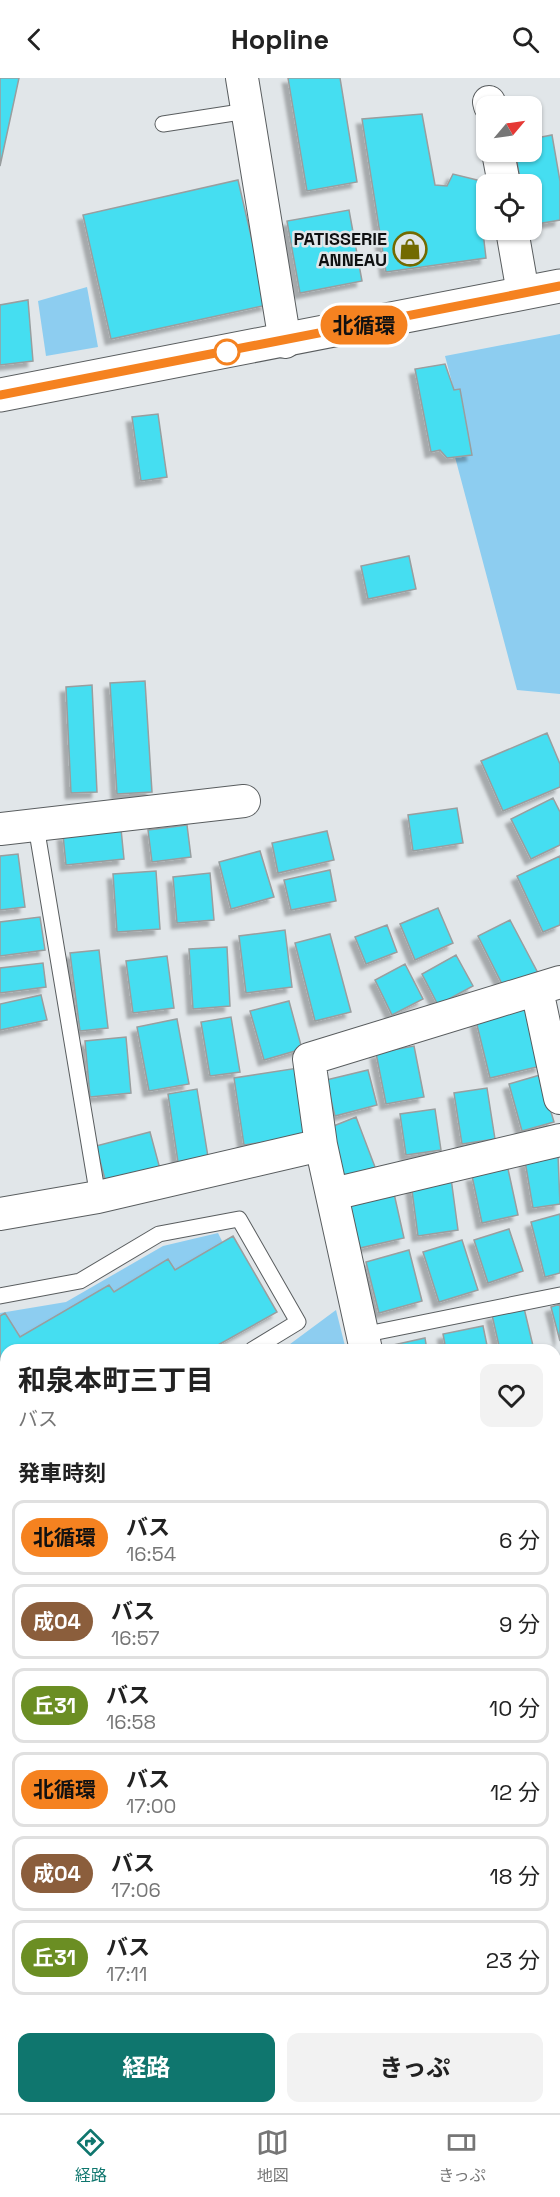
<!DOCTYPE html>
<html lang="ja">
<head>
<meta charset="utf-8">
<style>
  :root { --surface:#fff; --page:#f2f2f2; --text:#222; --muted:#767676; --line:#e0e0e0; --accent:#0f766e }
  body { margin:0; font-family:"Space Grotesk","Noto Sans JP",sans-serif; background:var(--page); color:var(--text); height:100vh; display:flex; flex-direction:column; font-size:22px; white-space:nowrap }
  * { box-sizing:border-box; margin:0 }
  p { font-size:20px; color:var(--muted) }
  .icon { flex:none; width:33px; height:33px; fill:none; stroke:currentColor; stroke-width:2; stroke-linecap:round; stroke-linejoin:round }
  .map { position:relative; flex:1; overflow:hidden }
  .sheet { position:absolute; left:0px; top:1266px; width:561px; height:770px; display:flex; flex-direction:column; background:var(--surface); border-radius:18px 18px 0 0; box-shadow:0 2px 4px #0004 }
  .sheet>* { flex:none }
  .badge { padding:0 12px; border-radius:20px; font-size:21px; line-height:39px }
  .needle { width:39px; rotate:61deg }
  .tools { position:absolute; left:476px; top:18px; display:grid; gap:12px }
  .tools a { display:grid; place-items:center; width:66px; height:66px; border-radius:12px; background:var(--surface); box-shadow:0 2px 4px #0004; font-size:30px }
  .map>.badge { position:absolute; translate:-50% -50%; box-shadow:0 0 0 3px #fff }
  h2 { padding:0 18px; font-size:22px; line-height:54px }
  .round { display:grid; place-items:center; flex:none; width:63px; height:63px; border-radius:12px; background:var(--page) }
  .overview { display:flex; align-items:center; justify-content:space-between; height:102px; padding:0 18px }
  h1 { font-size:28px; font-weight:700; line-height:45px }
  .cta { display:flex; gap:12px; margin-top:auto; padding:12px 18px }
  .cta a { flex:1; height:69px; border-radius:12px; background:var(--accent); color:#fff; font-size:24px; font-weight:700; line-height:69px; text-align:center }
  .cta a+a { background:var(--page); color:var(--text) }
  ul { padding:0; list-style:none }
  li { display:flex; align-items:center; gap:18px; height:75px; margin:0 12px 9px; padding:0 6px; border:3px solid var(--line); border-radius:12px }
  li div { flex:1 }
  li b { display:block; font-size:22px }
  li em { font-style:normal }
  li .badge { min-width:66px; font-weight:700; text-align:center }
  header { display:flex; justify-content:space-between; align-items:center; height:78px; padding:0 18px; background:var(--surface); font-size:27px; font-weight:700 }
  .tab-bar { display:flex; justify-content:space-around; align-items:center; height:84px; border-top:2px solid var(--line); background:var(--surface); font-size:16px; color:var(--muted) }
  .tab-bar a { display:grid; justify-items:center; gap:3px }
  .tab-bar .active { color:var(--accent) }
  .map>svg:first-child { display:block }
  .green { fill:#8dcdf0 }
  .building { fill:#45def1; stroke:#999e9f; stroke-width:1.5; filter:url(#shadow) }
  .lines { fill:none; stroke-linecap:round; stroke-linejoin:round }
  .service-casing { stroke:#595d5f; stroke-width:17 }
  .minor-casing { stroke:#595d5f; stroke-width:34 }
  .secondary-casing { stroke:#595d5f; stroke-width:35 }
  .service { stroke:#fff; stroke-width:15 }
  .minor { stroke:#fff; stroke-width:32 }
  .secondary { stroke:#fff; stroke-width:33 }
  .line-casing { stroke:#fff; stroke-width:14 }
  .line { stroke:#f58220; stroke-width:9 }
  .stop-dot { fill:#fff; stroke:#f58220; stroke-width:3 }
  .labels { text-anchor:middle; stroke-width:5; stroke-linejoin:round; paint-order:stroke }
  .poi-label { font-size:18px; font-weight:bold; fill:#0e1011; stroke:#e1e6e9; text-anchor:end }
</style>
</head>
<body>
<header><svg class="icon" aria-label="back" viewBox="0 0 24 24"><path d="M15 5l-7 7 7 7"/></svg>Hopline<svg class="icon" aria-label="search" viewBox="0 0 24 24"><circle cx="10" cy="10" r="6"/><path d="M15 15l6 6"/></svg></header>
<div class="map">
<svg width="560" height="2035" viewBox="0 0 560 2035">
  <defs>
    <filter id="shadow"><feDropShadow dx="-5.5" dy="5.5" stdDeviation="1.5" flood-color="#0004"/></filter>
  </defs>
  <rect width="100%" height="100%" fill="#e1e6e9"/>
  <path class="green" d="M87 209 98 269 46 278 38 223Z
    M560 256V616L517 612 455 379 471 377 460 311 454 312 445 278Z
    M218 1155 257 1233 6 1272V1562L0 1564V1235L66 1224 163 1168Z
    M336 1232 346 1272H282Z
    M6 1939V2030H196L197 2035H0V1942Z"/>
  <path class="building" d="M0 0H19L0 88Z
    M288 0H340L357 104 307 113Z
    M422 36 435 107 447 108 453 96 481 103 486 111V119L479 120 486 180 386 194 362 41Z
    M552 57 560 103V142L531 147V106H521L515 74H531V61Z
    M238 102 267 227 111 261 83 137Z
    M349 132 362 203 300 215 287 143Z
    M28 222 33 283 0 287V227Z
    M445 286 454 312 460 311 472 377 447 380 440 372 431 374 415 291Z
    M158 336 167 399 141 403 132 339Z
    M409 478 416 511 368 521 361 488Z
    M145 603 152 714 117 716 110 605Z
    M92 607 97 714 71 715 66 609Z
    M547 655 560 686V709L503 733 481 683Z
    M553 720 560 734V767L531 781 511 741Z
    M457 730 463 765 413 773 408 737Z
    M187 747 191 779 152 784 148 752Z
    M121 751 124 781 66 787 63 757Z
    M327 753 334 782 278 795 272 765Z
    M260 773 274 819 231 831 219 784Z
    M18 776 25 829 0 832V778Z
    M560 778V847L543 854 517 798Z
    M330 792 336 823 291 832 284 802Z
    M156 793 160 851 117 854 113 796Z
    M210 795 214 842 177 845 173 799Z
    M438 830 453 865 415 882 400 846Z
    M40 839 45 872 0 878V844Z
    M510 842 539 897 506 914 478 858Z
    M387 847 397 874 366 886 355 859Z
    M285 852 292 909 246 915 239 858Z
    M330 856 351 934 315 943 295 865Z
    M227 869 230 928 193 931 189 871Z
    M99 872 108 950 80 953 70 875Z
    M456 877 473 908 438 927 422 896Z
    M167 878 174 930 133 935 126 883Z
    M43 885 46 909 0 915V890Z
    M405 886 423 921 392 937 375 902Z
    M41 917 47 942 0 952V926Z
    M289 923 302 971 264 982 250 933Z
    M528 931 541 988 490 1000 476 943Z
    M231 939 240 994 210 998 201 944Z
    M177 941 189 1006 149 1013 137 949Z
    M126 959 131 1015 90 1019 85 963Z
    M414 968 424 1019 386 1026 376 975Z
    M298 990 308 1058 244 1067 234 1000Z
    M368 992 377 1027 335 1038 326 1002Z
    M540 997 554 1044 522 1053 509 1006Z
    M487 1010 495 1061 462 1066 454 1015Z
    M197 1011 208 1079 178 1084 168 1016Z
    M435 1031 441 1072 406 1077 400 1036Z
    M356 1039 375 1089 339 1102 321 1053Z
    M150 1054 160 1091 106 1105 96 1068Z
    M558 1077 560 1126 533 1130 525 1083Z
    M508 1091 518 1137 482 1145 472 1098Z
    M451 1100 458 1152 418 1158 411 1105Z
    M393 1111 404 1160 360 1170 349 1121Z
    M560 1136V1195L545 1199 531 1144Z
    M509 1151 523 1193 488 1205 474 1162Z
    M233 1158 277 1234 209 1272H6V1347L0 1350V1238L5 1235 20 1259 109 1207 114 1214 168 1181 175 1192Z
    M462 1162 478 1212 439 1224 423 1174Z
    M409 1172 422 1223 379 1235 366 1184Z
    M560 1226V1263L551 1229Z
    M524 1230 534 1272H500L492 1237Z
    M483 1248 488 1272H446L443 1256Z
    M425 1260 427 1272H385L384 1269Z
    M555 1389 560 1398V1447L555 1450Z
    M6 1439V1530L0 1531V1440Z
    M560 1460V1506L555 1484V1461Z
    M560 1687V1726L555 1728V1689Z
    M560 1829V1863L555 1864V1831Z
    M0 1851 6 1863V1871L0 1874Z
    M560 1872V1911L555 1913V1873Z
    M560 1923V1973L555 1974V1924Z
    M214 2030H323L325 2035H215Z
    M359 2030H476L456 2035H360Z"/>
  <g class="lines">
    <defs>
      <path id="service" d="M163 46 247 33
        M36 748 98 1119
        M0 1218 80 1203 159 1156 239 1141 298 1244 252 1272
        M362 1257 560 1217
        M0 1653 6 1680
        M555 1659 560 1658
        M0 1913 6 1909"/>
      <path id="minor" d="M242 0 285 264
        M489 24 490 28
        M498 74 504 106
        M512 152 523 215
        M0 751 244 723
        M537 912 560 1020
        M333 1116 560 1062
        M0 1136 98 1119 321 1067
        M366 1272 321 1067 309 981 560 904
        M555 1368 560 1366
        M552 2030 554 2035"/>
      <path id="secondary" d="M0 317 560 208"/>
    </defs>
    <use href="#service" class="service-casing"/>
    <use href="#minor" class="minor-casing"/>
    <use href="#secondary" class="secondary-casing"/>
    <use href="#service" class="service"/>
    <use href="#minor" class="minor"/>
    <use href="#secondary" class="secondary"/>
  </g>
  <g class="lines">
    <defs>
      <path id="line" d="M0 317 560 208"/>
    </defs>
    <use href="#line" class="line-casing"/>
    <use href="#line" class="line"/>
  </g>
  <defs>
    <symbol id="shop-ring" viewBox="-11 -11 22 22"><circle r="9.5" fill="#e1e6e9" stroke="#726a02" stroke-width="1.5"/><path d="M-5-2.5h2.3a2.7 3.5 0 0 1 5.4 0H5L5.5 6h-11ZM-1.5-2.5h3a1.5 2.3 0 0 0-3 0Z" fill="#726a02"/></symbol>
  </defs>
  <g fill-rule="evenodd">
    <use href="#shop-ring" x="391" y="152" width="38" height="38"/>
  </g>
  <circle class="stop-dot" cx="227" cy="274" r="12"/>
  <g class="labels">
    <g class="poi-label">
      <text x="387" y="167">PATISSERIE<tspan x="387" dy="21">ANNEAU</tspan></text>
    </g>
  </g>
</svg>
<div class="tools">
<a><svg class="needle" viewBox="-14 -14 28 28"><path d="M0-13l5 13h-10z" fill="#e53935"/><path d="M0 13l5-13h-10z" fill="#767676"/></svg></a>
<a><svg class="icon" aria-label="locate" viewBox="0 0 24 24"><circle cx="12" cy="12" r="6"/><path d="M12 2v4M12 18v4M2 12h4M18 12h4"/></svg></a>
</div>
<b class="badge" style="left:364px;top:247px;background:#f58220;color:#111">北循環</b>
<section class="sheet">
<div class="overview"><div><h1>和泉本町三丁目</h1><p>バス</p></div><a class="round"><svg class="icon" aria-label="heart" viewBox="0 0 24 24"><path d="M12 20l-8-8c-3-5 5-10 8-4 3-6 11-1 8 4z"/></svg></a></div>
<h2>発車時刻</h2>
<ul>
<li><span class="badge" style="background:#f58220;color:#111">北循環</span><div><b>バス</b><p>16:54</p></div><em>6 分</em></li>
<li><span class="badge" style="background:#8b5e3c;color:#fff">成04</span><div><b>バス</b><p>16:57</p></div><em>9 分</em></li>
<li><span class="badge" style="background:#6b8e23;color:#fff">丘31</span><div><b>バス</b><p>16:58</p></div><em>10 分</em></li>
<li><span class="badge" style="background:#f58220;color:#111">北循環</span><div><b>バス</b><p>17:00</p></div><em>12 分</em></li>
<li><span class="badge" style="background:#8b5e3c;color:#fff">成04</span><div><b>バス</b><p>17:06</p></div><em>18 分</em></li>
<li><span class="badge" style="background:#6b8e23;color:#fff">丘31</span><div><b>バス</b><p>17:11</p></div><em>23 分</em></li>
</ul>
<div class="cta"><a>経路</a><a>きっぷ</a></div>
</section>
</div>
<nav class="tab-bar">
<a class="active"><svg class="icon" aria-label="directions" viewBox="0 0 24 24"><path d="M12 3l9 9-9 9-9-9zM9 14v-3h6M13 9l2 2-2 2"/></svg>経路</a>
<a><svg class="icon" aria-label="map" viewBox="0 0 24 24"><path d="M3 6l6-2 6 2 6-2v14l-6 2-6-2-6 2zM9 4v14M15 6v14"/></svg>地図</a>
<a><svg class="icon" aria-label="tickets" viewBox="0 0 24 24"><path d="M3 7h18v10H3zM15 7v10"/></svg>きっぷ</a>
</nav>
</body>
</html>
